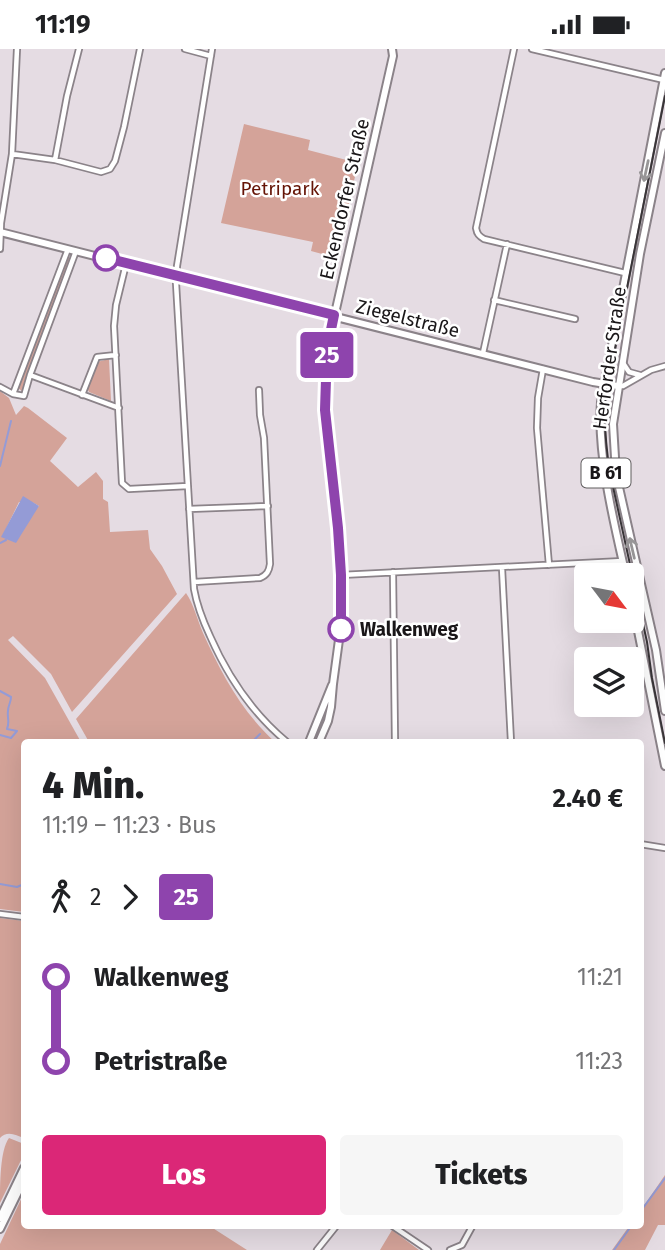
<!DOCTYPE html>
<html lang="de">
<head>
<meta charset="utf-8">
<style>
  :root { --surface:#fff; --page:#f6f6f6; --text:#202124; --muted:#757577; --accent:#db2777 }
  body { margin:0; font-family:"Fira Sans",sans-serif; background:var(--page); color:var(--text); height:100vh; display:flex; flex-direction:column; font-size:26px; white-space:nowrap }
  * { box-sizing:border-box; margin:0 }
  p { font-size:23px; color:var(--muted) }
  .icon { flex:none; width:38px; height:38px; fill:none; stroke:currentColor; stroke-width:2; stroke-linecap:round; stroke-linejoin:round }
  .map { position:relative; flex:1; overflow:hidden }
  .details { position:absolute; left:21px; top:690px; width:623px; height:490px; display:flex; flex-direction:column; background:var(--surface); border-radius:7px; box-shadow:0 7px 28px #0002 }
  .details>* { flex:none }
  .badge { padding:0 14px; border-radius:5px; font-size:24px; line-height:46px }
  .needle { width:46px; rotate:122deg }
  .tools { position:absolute; left:574px; top:514px; display:grid; gap:14px }
  .tools a { display:grid; place-items:center; width:70px; height:70px; border-radius:7px; background:var(--surface); box-shadow:0 7px 28px #0002; font-size:35px }
  .map>.badge { position:absolute; translate:-50% -50%; box-shadow:0 0 0 4px #fff }
  .legs { display:flex; align-items:center; gap:10px; height:77px; padding:0 21px; font-size:23px }
  .legs p { margin-inline-start:auto }
  .head { display:flex; align-items:center; justify-content:space-between; height:119px; padding:0 21px }
  h1 { font-size:38px; font-weight:800; line-height:52px }
  .primary-button { display:flex; gap:14px; margin-top:auto; padding:14px 21px }
  .primary-button a { flex:1; height:80px; border-radius:7px; background:var(--accent); color:#fff; font-size:28px; font-weight:800; line-height:80px; text-align:center }
  .primary-button a+a { background:var(--page); color:var(--text) }
  ul { padding:0 21px; list-style:none }
  li { display:flex; align-items:center; gap:24px; height:84px; font-size:26px }
  li i { display:grid; place-items:center; width:10px; height:100%; margin:0 9px; background:currentColor }
  li i::after { content:''; width:18px; height:18px; margin:-9px; border:5px solid; border-radius:50%; background:var(--surface) }
  li p { margin-inline-start:auto }
  li:first-child i { background:linear-gradient(#0000 50%,currentColor 0) }
  li:last-child i { background:linear-gradient(currentColor 50%,#0000 0) }
  .status { display:flex; justify-content:space-between; align-items:center; height:49px; padding:0 35px; background:var(--surface); direction:ltr }
  .status svg { height:19px; fill:currentColor }
  .map>svg:first-child { display:block }
  .green { fill:#d4a399; fill-rule:evenodd }
  .water { fill:#949bd6 }
  .lines { fill:none; stroke-linecap:round; stroke-linejoin:round }
  .stream { stroke:#949bd6; stroke-width:2 }
  .street-casing { stroke:#8b8389; stroke-width:8 }
  .secondary-casing { stroke:#8b8389; stroke-width:10 }
  .primary-casing { stroke:#8b8389; stroke-width:10 }
  .street { stroke:#fff; stroke-width:4.5 }
  .secondary { stroke:#fff; stroke-width:6 }
  .primary { stroke:#fff; stroke-width:6 }
  .tram { stroke:#393538; stroke-width:2 }
  .oneway { stroke:#989697 }
  .line-1-casing { stroke:#fff; stroke-width:16 }
  .line-1 { stroke:#8e44ad; stroke-width:10 }
  .stop-1-dot { fill:#fff; stroke:#8e44ad; stroke-width:3.5 }
  .labels { text-anchor:middle; stroke-width:5; stroke-linejoin:round; paint-order:stroke }
  .shield { fill:#fff; stroke:#5e5c5d; stroke-width:2 }
  .shield-label { font-size:18px; font-weight:bold; fill:#191618 }
  .park-label { font-size:19px; fill:#651406; stroke:#fff }
  .street-label { font-size:19px; fill:#191618; stroke:#fff }
  .stop-label { font-size:19px; font-weight:bold; fill:#191618; stroke:#fff; text-anchor:start }
</style>
</head>
<body>
<div class="status"><b>11:19</b><svg viewBox="0 0 49 12"><path d="M0 12V9h3v3zM5 12V6h3v6zM10 12V3h3v9zM15 12V0h3v12zM26 1h20v11H26zM47 4h2v5h-2z"/></svg></div>
<div class="map">
<svg width="665" height="1201" viewBox="0 0 665 1201">
  <rect width="100%" height="100%" fill="#e5dce3"/>
  <path class="green" d="M244 75 310 91 308 101 358 114 337 209 311 202 313 193 221 174Z
    M66 208 72 209 27 325 23 343 18 339Z
    M109 310 111 352 89 343 87 339 97 313Z
    M0 342 9 349 16 366 24 357 28 359 67 389 50 412 78 438 96 423 103 432V450L108 453 110 483 148 481 150 500 162 517 177 545 72 663 51 625 13 587 8 591 45 629 81 693H24V863L0 860ZM19 453H32L39 457 2 488Z
    M186 544C194 556 197 570 203 584 221 624 242 663 275 693H89L76 670Z
    M0 869 24 872V1089C16 1086 7 1081 0 1089Z
    M9 1089 24 1095V1105L0 1154C0 1135 0 1101 9 1089Z
    M665 1126V1176H658L645 1201H612L630 1176H640L641 1161Z
    M24 1144V1176H208L247 1201H0V1195Z
    M392 1181 419 1201H380Z"/>
  <path class="water" d="M23 447 39 457 16 494 1 488Z"/>
  <g class="lines">
    <path class="stream" d="M0 417 11 372
      M0 494 6 491
      M0 642 11 648C11 654 8 656 8 662 7 669 10 673 7 680L17 682 11 689 0 686
      M172 693 173 691 178 693
      M252 693 260 685
      M0 835 17 838 24 835
      M640 1163 665 1129
      M614 1201 632 1176"/>
    <defs>
      <path id="street" d="M185 0 211 7
        M212 0 177 217 176 234 194 540C197 557 203 572 210 587 228 628 252 664 287 693
        M514 0 476 179C477 185 479 187 484 190L625 224
        M532 0 664 31
        M12 105 55 111 101 123 110 120 115 112 124 78 140 0
        M55 111 67 47 79 0
        M0 200 1 174 12 105 17 0
        M68 200 13 345 24 347 30 326 76 202
        M126 215 116 256 114 277 122 434 129 440 188 437
        M494 251 575 270
        M483 304 507 195
        M623 314 629 323 640 326
        M543 320 538 349 537 379 549 516
        M30 326 119 359
        M618 337H623L651 321 665 317
        M0 338 13 345
        M82 346 97 308 116 306
        M189 460 268 457
        M502 519 511 693
        M393 523 395 693
        M341 526 623 512
        M194 533 260 529C267 526 269 522 270 515L264 389 260 366 259 341
        M640 795 665 799
        M0 865 24 868
        M391 1176 428 1201
        M317 1201 337 1176
        M450 1201 462 1196 473 1176"/>
      <path id="secondary" d="M0 183 593 333 618 337
        M309 693 332 636
        M319 693 328 672 331 658 333 635 341 576V526L338 479 325 361 327 300 393 7 392 0
        M0 1169 24 1119
        M0 1180 24 1131"/>
      <path id="primary" d="M665 84 640 205 613 375 616 425 656 601 665 662
        M626 527C614 474 597 406 601 353L665 24
        M632 552 665 717"/>
    </defs>
    <use href="#street" class="street-casing"/>
    <use href="#secondary" class="secondary-casing"/>
    <use href="#primary" class="primary-casing"/>
    <use href="#street" class="street"/>
    <use href="#secondary" class="secondary"/>
    <use href="#primary" class="primary"/>
    <path class="tram" d="M665 47 606 345C603 371 606 398 610 424L647 593 652 629 665 694"/>
  </g>
  <defs><path id="oneway-shaft" d="M-6 0H5M1.5-3L5.5 0L1.5 3" fill="none" stroke-width="1.6" stroke-linecap="round" stroke-linejoin="round" transform="scale(1.75)"/></defs>
  <g class="oneway">
    <use href="#oneway-shaft" transform="translate(646 122) rotate(102)"/>
    <use href="#oneway-shaft" transform="translate(632 499) rotate(-103)"/>
  </g>
  <g class="lines">
    <defs>
      <path id="line-1" d="M106 209 334 266 327 300 325 361 338 479 341 526V580"/>
    </defs>
    <use href="#line-1" class="line-1-casing"/>
    <use href="#line-1" class="line-1"/>
  </g>
  <g class="stop-1-dot">
    <circle cx="106" cy="209" r="12"/>
    <circle cx="341" cy="580" r="12"/>
  </g>
  <g class="labels">
    <rect class="shield" x="581.5" y="409.5" width="49" height="29" rx="5"/>
    <g class="shield-label">
      <text x="606" y="430">B 61</text>
    </g>
    <g class="park-label">
      <text x="280" y="146">Petripark</text>
    </g>
    <g class="street-label">
      <text transform="translate(344 150) rotate(-77)" y="7">Eckendorfer Straße</text>
      <text transform="translate(408 269) rotate(14)" y="7">Ziegelstraße</text>
      <text transform="translate(609 309) rotate(-82)" y="7">Herforder Straße</text>
    </g>
    <g class="stop-label">
      <text x="360" y="587">Walkenweg</text>
    </g>
  </g>
</svg>
<div class="tools">
<a><svg class="needle" viewBox="-14 -14 28 28"><path d="M0-13l5 13h-10z" fill="#e53935"/><path d="M0 13l5-13h-10z" fill="#757577"/></svg></a>
<a><svg class="icon" aria-label="layers" viewBox="0 0 24 24"><path d="M12 4l9 5-9 5-9-5zM3 14l9 5 9-5"/></svg></a>
</div>
<b class="badge" style="left:327px;top:306px;background:#8e44ad;color:#fff">25</b>
<section class="details">
<div class="head"><div><h1>4 Min.</h1><p>11:19 – 11:23 · Bus</p></div><b>2.40 €</b></div>
<div class="legs"><svg class="icon" aria-label="walk" viewBox="0 0 24 24"><circle cx="13" cy="4" r="2"/><path d="M13 8l-2 6 4 7M11 14l-3 7M7 12l3-4h3l4 4"/></svg>2<svg class="icon" aria-label="forward" viewBox="0 0 24 24"><path d="M9 5l7 7-7 7"/></svg><b class="badge" style="background:#8e44ad;color:#fff">25</b></div>
<ul>
<li><i style="color:#8e44ad"></i><b>Walkenweg</b><p>11:21</p></li>
<li><i style="color:#8e44ad"></i><b>Petristraße</b><p>11:23</p></li>
</ul>
<div class="primary-button"><a>Los</a><a>Tickets</a></div>
</section>
</div>
</body>
</html>
